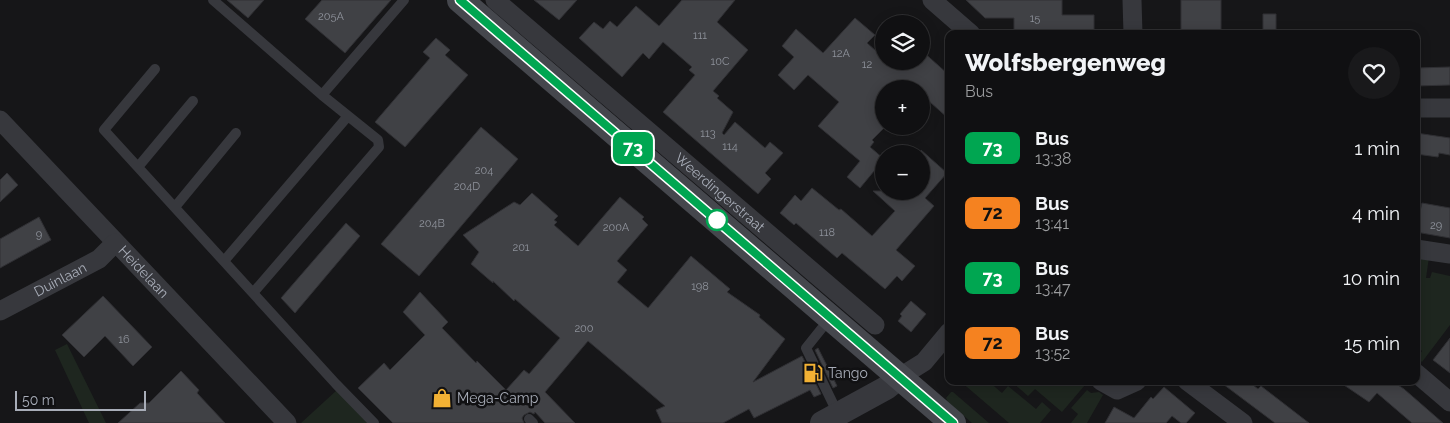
<!DOCTYPE html>
<html lang="en">
<head>
<meta charset="utf-8">
<style>
  :root { --surface:#101012; --page:#19191b; --text:#f1f3f6; --muted:#9c9d9f; --line:#303032 }
  body { margin:0; font-family:Raleway,sans-serif; background:var(--page); color:var(--text); height:100vh; display:flex; flex-direction:column; font-size:19px; white-space:nowrap }
  * { box-sizing:border-box; margin:0 }
  p { font-size:16px; color:var(--muted) }
  .icon { flex:none; width:28px; height:28px; fill:none; stroke:currentColor; stroke-width:2; stroke-linecap:round; stroke-linejoin:round }
  .map { position:relative; flex:1; overflow:hidden }
  .panel { position:absolute; left:945px; top:30px; width:475px; height:355px; display:flex; flex-direction:column; background:var(--surface); border-radius:10px; box-shadow:0 2px 12px #0003,0 0 0 1px var(--line) }
  .panel>* { flex:none }
  .badge { padding:0 10px; border-radius:8px; font-size:18px; line-height:32px }
  .fabs { position:absolute; left:875px; top:15px; display:grid; gap:10px }
  .fabs a { display:grid; place-items:center; width:55px; height:55px; border-radius:50%; background:var(--surface); box-shadow:0 2px 12px #0003,0 0 0 1px var(--line); font-size:25px }
  .scale { position:absolute; left:15px; bottom:12px; width:131px; box-sizing:border-box; padding-left:5px; border:2px solid #a8adb8; border-top:0; font-size:14px; line-height:18px; white-space:nowrap; color:#a8adb8; -webkit-text-stroke:4px #111113; paint-order:stroke }
  .map>.badge { position:absolute; translate:-50% -50%; box-shadow:0 0 0 2px #fff }
  .round { display:grid; place-items:center; flex:none; width:52px; height:52px; border-radius:26px; background:var(--page) }
  .headline { display:flex; align-items:center; justify-content:space-between; height:85px; padding:0 20px }
  h1 { font-size:24px; font-weight:800; line-height:38px }
  ul { padding:0; list-style:none }
  li { display:flex; align-items:center; gap:15px; height:65px; padding:0 20px }
  li div { flex:1 }
  li b { display:block; font-size:19px }
  li em { font-style:normal }
  li .badge { min-width:55px; font-weight:700; text-align:center }
  .map>svg:first-child { display:block }
  .green { fill:#1e261f }
  .building { fill:#404145; stroke:#303034 }
  .lines { fill:none; stroke-linecap:round; stroke-linejoin:round }
  .service { stroke:#37383d; stroke-width:10 }
  .minor { stroke:#37383d; stroke-width:19 }
  .tertiary { stroke:#37383d; stroke-width:24 }
  .secondary { stroke:#45474d; stroke-width:26 }
  .line-casing { stroke:#fff; stroke-width:11 }
  .line { stroke:#00a651; stroke-width:8 }
  .stop-dot { fill:#fff; stroke:#00a651; stroke-width:2.5 }
  .labels { text-anchor:middle; stroke-width:5; stroke-linejoin:round; paint-order:stroke }
  .number-label { font-size:11px; fill:#8e929b }
  .street-label { font-size:14px; fill:#a8adb8; stroke:#111113 }
  .poi-label { font-size:14px; fill:#a8adb8; stroke:#111113; text-anchor:start }
</style>
</head>
<body>
<div class="map">
<svg width="1450" height="423" viewBox="0 0 1450 423">
  <rect width="100%" height="100%" fill="#161618"/>
  <path class="green" d="M1416 255 1429 257 1426 278H1430L1432 272 1450 276V325L1422 362 1417 358 1422 351 1416 346Z
    M67 344 106 423H89L55 350Z
    M960 381H988L1002 393 1008 386 1036 409 1042 402 1051 410 1040 423H1009Z
    M1011 381H1080L1085 385 1062 412 1035 389 1028 396Z
    M337 390 368 423H301Z
    M1087 390 1091 393 1099 392 1103 395 1087 423H1071L1078 414 1071 408Z
    M951 392H953L989 423H972L948 402 946 398Z"/>
  <path class="building" d="M227 0H264L248 18Z
    M322 0H391L345 53 305 19Z
    M534 0H577L559 20Z
    M682 0H735L717 22 748 50 713 91 719 96 717 98 733 112 722 133 724 135 735 122 765 148 770 142 783 153 765 173 771 179 758 194 663 112 695 75 689 70 692 67 663 42 649 59 643 53 622 77 579 38 594 22 603 29 610 21 617 27 636 6 659 26Z
    M966 0H1062V15H1094V34H1014V18H985Z
    M1181 0H1221V34H1181Z
    M1263 14H1276V31H1263Z
    M855 18 875 35 867 43 884 58V61H921V50L949 75V119L921 94V89H884V128L872 140 874 142 870 147 884 159 860 188 847 177 860 161 818 126 839 102 808 75 794 90 778 75 794 57 782 46 796 29 823 53Z
    M436 38 450 50 445 55 468 75 405 147 375 122 430 58 423 52Z
    M1450 67V85L1416 86V68Z
    M481 127 518 159 419 276 381 244Z
    M1416 133 1450 138V155L1439 153 1438 157 1416 154Z
    M921 150 947 173 925 198 934 206 896 250 915 266 902 281 897 276 885 289 842 253 837 258 796 223 794 225 780 213 795 195 801 201 812 188 839 210 841 209 872 236 895 211 873 191H899L906 197 912 191H921Z
    M7 173 18 185 0 202V180Z
    M532 193 558 216 554 220 557 222 554 225 578 246 620 197 644 217 642 219 648 225 617 261 627 270 617 282 648 308 691 256 730 289 727 292 760 315 759 317 785 339 753 382 802 356 821 394 814 397 810 390 754 418 749 409 723 423H662L656 410 665 406 588 341 545 392 575 423H545L535 412 534 414 530 412 524 415 522 418 524 423H393L358 388 384 363 390 370 425 335 403 312 420 292 448 322 442 328 476 363 477 361 506 390 524 370 529 374 560 338 515 299 514 301 493 281V283L471 264 479 252 463 235 514 202 520 205Z
    M1422 203 1450 208V238L1416 232V215L1419 216Z
    M39 217 51 240 0 268V239Z
    M346 223 360 236 295 313 281 298Z
    M103 296 152 347 133 366 105 336 84 357 62 335Z
    M911 301 926 314 911 332 898 321 902 316 900 314Z
    M1450 338V373L1433 360Z
    M818 348 837 386 833 388 815 350Z
    M181 371 199 390 197 393 225 423H118L140 403H149Z
    M1219 381H1248L1258 389 1261 386 1309 423H1275Z
    M1338 381H1392L1404 389 1443 423H1412L1377 393 1369 402Z
    M1164 387 1195 413 1186 423H1181L1172 416 1166 423H1105L1114 407 1134 418 1151 397 1153 399Z"/>
  <g class="lines">
    <path class="service" d="M213 0 322 95 404 0
      M155 69 104 130 336 384 374 423
      M138 167 193 101
      M175 207 236 133
      M224 261 348 116
      M253 293 379 147 378 140 322 95
      M830 318 806 348 838 414
      M529 419 533 423"/>
    <g class="minor">
      <path id="s1" d="M495 0 875 325"/>
      <path d="M932 0 971 34"/>
      <path d="M1132 0 1133 34"/>
      <path d="M1416 108H1450"/>
      <path id="s2" d="M0 120 287 423"/>
      <path d="M1416 249 1450 254"/>
      <path id="s3" d="M0 311 99 259 115 243"/>
      <path d="M1416 373 1450 402"/>
      <path d="M900 377 924 362 949 332"/>
      <path d="M1101 381 1117 390 1137 381"/>
      <path d="M1187 381 1243 423"/>
    </g>
    <path class="tertiary" d="M822 423 886 388 900 377"/>
    <path class="secondary" d="M460 0 953 423"/>
  </g>
  <g class="lines">
    <defs>
      <path id="line" d="M460 0 953 423"/>
    </defs>
    <use href="#line" class="line-casing"/>
    <use href="#line" class="line"/>
  </g>
  <defs>
    <symbol id="fuel-bare" viewBox="-9 -9 18 18"><path d="M-5.5-6h7V0h2V4h1.3V-2.5L3-4.5l.8-.8L6-3V5H2.5V1h-1V6h-7ZM-4.2-4.7v3.2H.2V-4.7Z" fill="#f2b134" stroke="#111113" stroke-width="2.5" paint-order="stroke"/></symbol>
    <symbol id="shop-bare" viewBox="-9 -9 18 18"><path d="M-5-2.5h2.3a2.7 3.5 0 0 1 5.4 0H5L5.5 6h-11ZM-1.5-2.5h3a1.5 2.3 0 0 0-3 0Z" fill="#f2b134" stroke="#111113" stroke-width="2.5" paint-order="stroke"/></symbol>
  </defs>
  <g fill-rule="evenodd">
    <use href="#fuel-bare" x="799" y="359" width="28" height="28"/>
    <use href="#shop-bare" x="428" y="384" width="28" height="28"/>
  </g>
  <circle class="stop-dot" cx="717" cy="220" r="10"/>
  <g class="labels">
    <g class="number-label">
      <text x="331" y="20">205A</text>
      <text x="1035" y="22">15</text>
      <text x="700" y="39">111</text>
      <text x="841" y="57">12A</text>
      <text x="720" y="65">10C</text>
      <text x="867" y="68">12</text>
      <text x="708" y="137">113</text>
      <text x="730" y="150">114</text>
      <text x="484" y="174">204</text>
      <text x="467" y="190">204D</text>
      <text x="432" y="227">204B</text>
      <text x="1436" y="229">29</text>
      <text x="616" y="231">200A</text>
      <text x="827" y="236">118</text>
      <text x="39" y="238">9</text>
      <text x="521" y="251">201</text>
      <text x="700" y="290">198</text>
      <text x="584" y="332">200</text>
      <text x="124" y="343">16</text>
    </g>
    <g class="street-label">
      <text dy="5" stroke="none"><textPath href="#s1" startOffset="296">Weerdingerstraat</textPath></text>
      <text dy="5" stroke="none"><textPath href="#s2" startOffset="209">Heidelaan</textPath></text>
      <text dy="5" stroke="none"><textPath href="#s3" startOffset="68">Duinlaan</textPath></text>
    </g>
    <g class="poi-label">
      <text x="828" y="378">Tango</text>
      <text x="457" y="403">Mega-Camp</text>
    </g>
  </g>
</svg>
<div class="fabs">
<a><svg class="icon" aria-label="layers" viewBox="0 0 24 24"><path d="M12 4l9 5-9 5-9-5zM3 14l9 5 9-5"/></svg></a>
<a>+</a>
<a>−</a>
</div>
<div class="scale">50 m</div>
<b class="badge" style="left:633px;top:148px;background:#00a651;color:#fff">73</b>
<section class="panel">
<div class="headline"><div><h1>Wolfsbergenweg</h1><p>Bus</p></div><a class="round"><svg class="icon" aria-label="heart" viewBox="0 0 24 24"><path d="M12 20l-8-8c-3-5 5-10 8-4 3-6 11-1 8 4z"/></svg></a></div>
<ul>
<li><span class="badge" style="background:#00a651;color:#fff">73</span><div><b>Bus</b><p>13:38</p></div><em>1 min</em></li>
<li><span class="badge" style="background:#f58220;color:#111">72</span><div><b>Bus</b><p>13:41</p></div><em>4 min</em></li>
<li><span class="badge" style="background:#00a651;color:#fff">73</span><div><b>Bus</b><p>13:47</p></div><em>10 min</em></li>
<li><span class="badge" style="background:#f58220;color:#111">72</span><div><b>Bus</b><p>13:52</p></div><em>15 min</em></li>
</ul>
</section>
</div>
</body>
</html>
